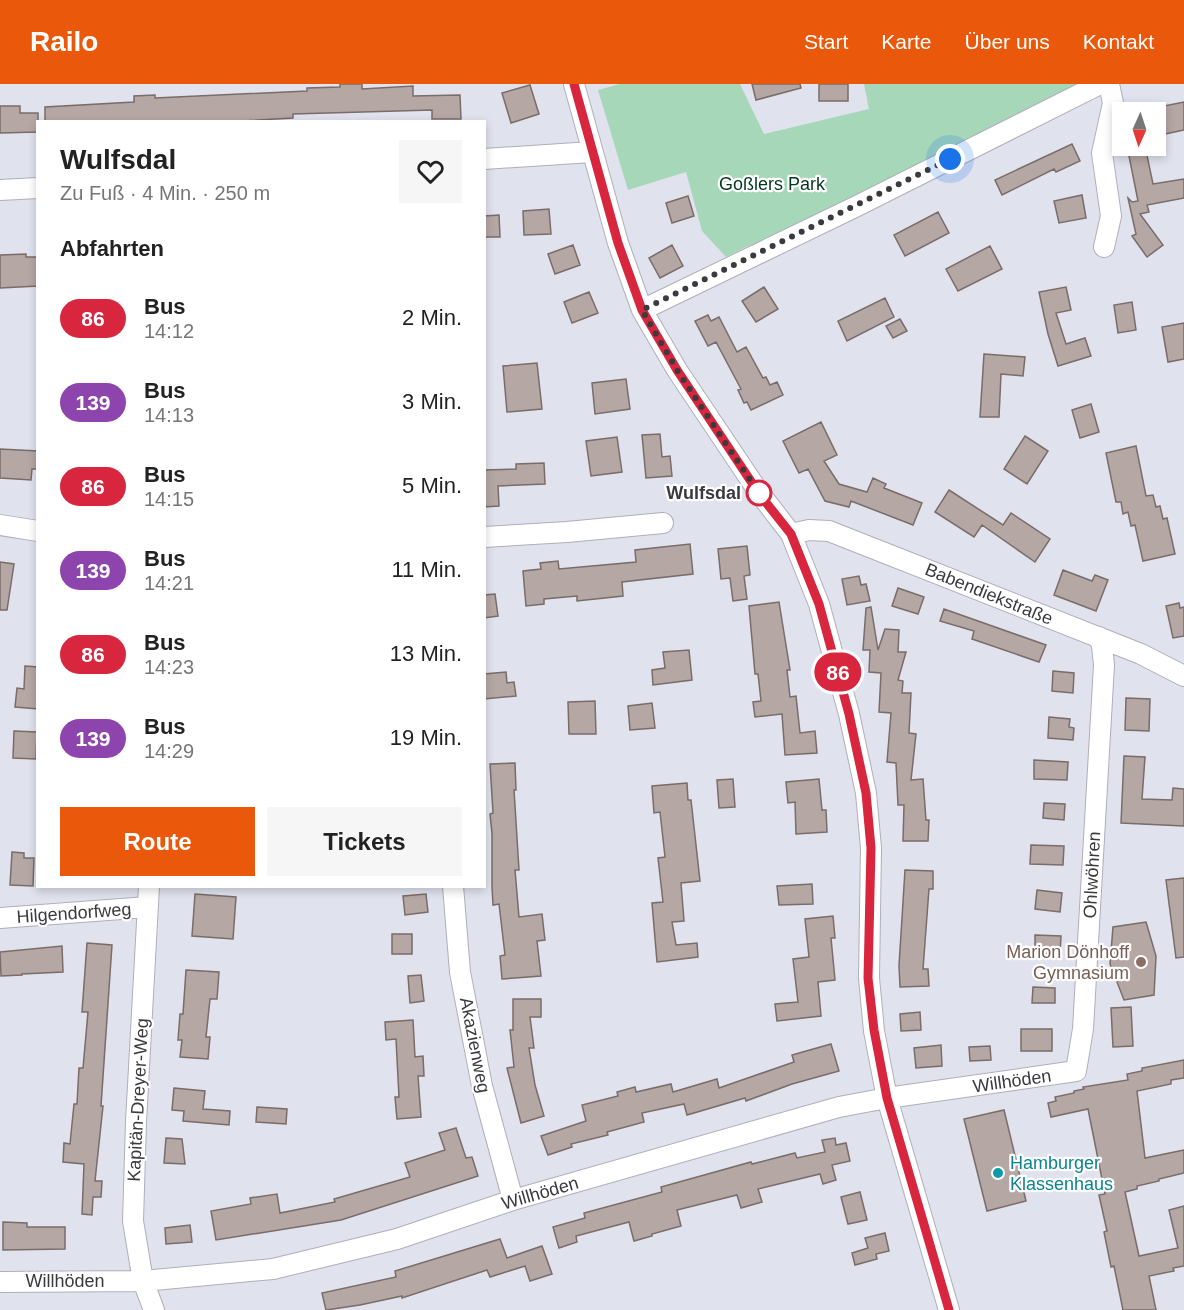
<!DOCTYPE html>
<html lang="de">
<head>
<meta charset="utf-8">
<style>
  :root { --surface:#fff; --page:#f6f6f6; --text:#222; --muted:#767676; --accent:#ea580c }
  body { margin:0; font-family:Arial,sans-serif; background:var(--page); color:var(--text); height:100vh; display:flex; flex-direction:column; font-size:22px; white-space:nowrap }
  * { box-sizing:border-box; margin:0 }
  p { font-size:20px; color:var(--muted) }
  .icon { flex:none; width:33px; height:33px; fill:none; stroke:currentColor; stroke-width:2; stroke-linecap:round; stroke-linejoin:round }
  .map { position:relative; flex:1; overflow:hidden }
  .drawer { position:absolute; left:36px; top:36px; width:450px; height:768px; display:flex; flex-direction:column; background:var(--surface); border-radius:0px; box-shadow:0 3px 9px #0003 }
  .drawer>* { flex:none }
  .badge { padding:0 12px; border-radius:20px; font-size:21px; line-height:39px }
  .needle { width:39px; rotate:183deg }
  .tools { position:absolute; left:1112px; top:18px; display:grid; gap:12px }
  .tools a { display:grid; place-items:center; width:54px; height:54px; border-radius:0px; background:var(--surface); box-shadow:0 3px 9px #0003; font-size:30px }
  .you { position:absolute; width:30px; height:30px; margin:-15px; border:4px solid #fff; border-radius:50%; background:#1a73e8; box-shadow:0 0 0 9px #1a73e833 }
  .map>.badge { position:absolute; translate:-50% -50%; box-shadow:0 0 0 3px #fff }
  h2 { padding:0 24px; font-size:22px; line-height:54px }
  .round { display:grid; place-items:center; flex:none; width:63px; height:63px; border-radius:0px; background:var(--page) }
  .head { display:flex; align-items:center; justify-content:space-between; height:102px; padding:0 24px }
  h1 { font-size:28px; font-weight:600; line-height:45px }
  .primary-button { display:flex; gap:12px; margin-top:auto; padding:12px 24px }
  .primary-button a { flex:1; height:69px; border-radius:0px; background:var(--accent); color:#fff; font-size:24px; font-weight:600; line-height:69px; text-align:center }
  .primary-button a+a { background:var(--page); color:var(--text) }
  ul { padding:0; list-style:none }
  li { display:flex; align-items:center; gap:18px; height:84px; padding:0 24px }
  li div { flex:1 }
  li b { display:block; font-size:22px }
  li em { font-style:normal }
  li .badge { min-width:66px; font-weight:700; text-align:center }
  header { display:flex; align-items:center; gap:36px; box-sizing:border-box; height:84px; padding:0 30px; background:var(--accent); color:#fff }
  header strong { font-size:28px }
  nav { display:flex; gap:33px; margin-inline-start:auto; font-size:21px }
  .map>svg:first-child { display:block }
  .green { fill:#a7d7b9 }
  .building { fill:#b5a7a4; stroke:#796c69; stroke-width:1.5 }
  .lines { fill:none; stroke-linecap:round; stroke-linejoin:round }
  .minor-casing { stroke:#aeafbb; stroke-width:22 }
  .minor { stroke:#fff; stroke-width:20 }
  .line-casing { stroke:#fff; stroke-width:14 }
  .line { stroke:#d7263d; stroke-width:9 }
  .walk { stroke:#3a3a3f; stroke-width:6; stroke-dasharray:0 10.8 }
  .stop-dot { fill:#fff; stroke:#d7263d; stroke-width:3 }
  .education-dot { fill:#8d6e63; stroke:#fff; stroke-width:2 }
  .culture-dot { fill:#0f9aa8; stroke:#fff; stroke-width:2 }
  .labels { text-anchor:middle; stroke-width:4.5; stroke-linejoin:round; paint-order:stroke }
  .park-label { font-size:18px; fill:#02371f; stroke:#fff }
  .stop-label { font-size:18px; font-weight:bold; fill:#3a3a3f; stroke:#fff; text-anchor:end }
  .street-label { font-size:18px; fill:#3a3a3f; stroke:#fff }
  .education-label { font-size:18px; fill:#785e54; stroke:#fff; text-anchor:end }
  .culture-label { font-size:18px; fill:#0d838f; stroke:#fff; text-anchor:start }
</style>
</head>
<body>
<header>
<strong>Railo</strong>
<nav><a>Start</a><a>Karte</a><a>Über uns</a><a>Kontakt</a></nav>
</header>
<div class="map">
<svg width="1184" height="1226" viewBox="0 0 1184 1226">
  <rect width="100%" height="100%" fill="#e0e2ee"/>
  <path class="green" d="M620 0H740L764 50 869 25 864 0H1084L752 164 750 161 726 173 702 147 686 88 628 106 598 6Z"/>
  <path class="building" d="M340 0H362V5L413 2V12L460 11 461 35H432V26L293 30V34L224 38H45V23L134 18V12L155 11V14L307 7V4L340 3Z
    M752 0H800L801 4 756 16Z
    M819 0H848V17H819Z
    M530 1 539 30 511 39 502 9Z
    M1184 18V46L1160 51 1154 24Z
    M0 22H20V29H38V48L0 49Z
    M1072 60 1080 77 1056 88 1054 85 1002 111 995 96Z
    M1127 62H1145L1153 100 1184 95V114L1147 121 1149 128 1140 130 1163 161 1147 173 1132 152 1136 150 1128 114 1132 118 1138 117Z
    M1082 111 1086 134 1059 139 1054 117Z
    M688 112 694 132 672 139 666 119Z
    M549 125 551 150 524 151 523 127Z
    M938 128 949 149 905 172 894 151Z
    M499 131 500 153H484V132Z
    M573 161 580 181 555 190 548 170Z
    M672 161 683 182 660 194 649 174Z
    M990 162 1002 185 958 207 946 185Z
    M26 170V173H38V202L0 204V171Z
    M764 203 778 225 756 238 742 217Z
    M1066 203 1071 226 1056 229 1066 260 1085 254 1091 272 1058 282 1048 250 1039 208Z
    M589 208 598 229 572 239 564 218Z
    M885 214 894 233 847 257 838 237Z
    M1132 218 1136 246 1118 249 1114 221Z
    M708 231 711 237 719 233 737 268 746 263 763 294 766 293 770 301 777 298 783 311 751 326 747 318 744 319 738 306 741 305 716 258 708 262 695 237Z
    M900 235 907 247 893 254 886 242Z
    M1184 239V275L1168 278 1162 243Z
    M984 270 1025 273 1023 292 1001 290 999 333H980Z
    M537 279 542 325 507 328 503 282Z
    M626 295 630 325 595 330 592 299Z
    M1091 320 1099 348 1080 354 1072 326Z
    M821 338 837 371 824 377 839 400 867 408 873 394 886 400 884 404 922 419 913 441 851 417 849 423 825 417 808 385 799 389 783 357Z
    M660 350 662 373 670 372 672 392 646 394 642 351Z
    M1025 352 1048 367 1027 400 1004 385Z
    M617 353 622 388 591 392 586 357Z
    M1136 362 1146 412 1153 411 1156 423 1160 422 1163 435 1167 434 1175 470 1143 477 1135 441 1131 442 1128 428 1123 430 1121 418H1116L1106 369Z
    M0 365 38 367V385H32L31 396 0 394Z
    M544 379 545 400 498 402 499 422 484 423V386L516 385V380Z
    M949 406 1003 441 1011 429 1050 455 1035 478 982 441 974 453 935 428Z
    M690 460 693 490 622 498 623 512 577 517V512L544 515V520L526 522 523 487 541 485 540 479 558 477 559 485 636 478 635 466Z
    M747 462 750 491 744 492 747 515 733 517 730 494 721 495 718 465Z
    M0 478 14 480 7 526H0Z
    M1063 486 1092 497 1095 491 1108 496 1096 527 1054 511Z
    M859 492 861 501 866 500 870 517 847 521 842 495Z
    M898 504 924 513 918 530 892 522Z
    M495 510 498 532 484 534V511Z
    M779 518 790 586H787L790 613 796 612 800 649 815 647 817 669 785 671 782 630 755 633 753 618 761 617 758 590H755L749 522Z
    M1179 519 1180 524 1184 523V552L1173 554 1166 522Z
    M871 523 878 566 885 545 899 546 898 568H906L898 596 903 597 902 609H911L909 649 916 650 911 696 923 695 926 736H929L928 757H903L904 721H898L896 679 887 678 891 629 879 628 881 589 869 588 870 566H863L866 524Z
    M944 525 1046 561 1039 578 972 555 974 547 940 537Z
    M689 566 692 596 653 601 652 586 665 584 663 568Z
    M25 582 38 583V625L15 623 17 604 24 605Z
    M1053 587 1074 589 1073 609 1052 607Z
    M506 588 507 599 514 598 516 612 484 615V590Z
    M1126 614 1150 615 1149 647 1125 646Z
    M595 617 596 650H569L568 618Z
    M652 619 655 644 630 646 628 622Z
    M1049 633 1070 635 1069 643 1074 644 1073 656 1048 654Z
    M14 647 37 648 36 675 13 674Z
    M1124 672 1145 673 1142 715 1172 716 1173 704 1184 705V742L1121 739Z
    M1034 676 1068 678 1067 696 1034 695Z
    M515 679 516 706H514L519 786H515L519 833 542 830 545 856 537 857 541 892 502 895 500 872 505 871 499 820 493 821 492 803V750L490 730 493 729 490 680Z
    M733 695 735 723 719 724 717 696Z
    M819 695 822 726H826L827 748 796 750 795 718 788 719 786 698Z
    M687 699 688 716H691L700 797 681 799 684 837 672 838 676 861 697 859 698 873 657 878 652 819 663 818 658 774 665 773 660 728 654 729 652 702Z
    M1044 719 1065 720 1064 736 1043 734Z
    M1031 761 1064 762 1063 781 1030 780Z
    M12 768 24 769V774H34L33 802 10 801Z
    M905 786 933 787V805H929L923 885H928L929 902 900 903 899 882Z
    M1184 794V873L1176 874 1166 796Z
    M812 800 813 820 779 821 777 802Z
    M1037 806 1062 809 1060 828 1035 825Z
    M195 810 236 813 233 855 192 852Z
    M426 810 428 828 405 831 403 812Z
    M833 832 835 854H831L835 896 818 898 821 932 777 937 775 920 798 918 793 875 809 873 805 835Z
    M1146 838 1156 872 1154 911 1124 916 1110 880 1113 843Z
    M392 850H412V870H392Z
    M1035 851 1061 852 1060 870 1035 869Z
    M87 859 112 861 101 1022H103L95 1097H102L101 1113H93L92 1131 82 1130 84 1080 63 1078 64 1059 70 1060 74 1020H77L79 984H83L88 928H82Z
    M62 862 63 888 22 890V891L1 892 0 868Z
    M186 886 219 888 217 915H210L206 953H210L208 975 180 973 182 956H178L180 930H183Z
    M421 891 424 917 410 919 408 892Z
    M1033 903 1055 904V919H1032Z
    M513 915H541V933H530L534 964H529L535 1001 544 1032 521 1039 507 984 514 983 510 946H513Z
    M1131 923 1133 962 1113 963 1111 924Z
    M920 928 921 946 901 947 900 930Z
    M413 936 415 973 423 972 424 992H418L421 1033 397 1035 395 1013H399L396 955 386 956 385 938Z
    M1021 945H1052V967H1021Z
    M831 960 839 987 792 1000 746 1017 745 1014 687 1031 684 1020 642 1029 644 1038 607 1048 608 1051 571 1060 572 1063 548 1071 541 1052 586 1037 582 1021 618 1012 617 1008 635 1003 636 1008 671 1000 673 1008 717 995 719 1004 794 978 792 971Z
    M941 961 942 982 916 984 914 964Z
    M990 962 991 976 970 977 969 963Z
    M1184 976V994L1171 996V1000L1137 1007 1145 1074 1184 1066V1089L1159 1095V1097L1137 1102V1105L1125 1108 1139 1172 1178 1164 1169 1126 1184 1122V1182L1173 1184 1174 1187 1149 1192 1156 1226H1123L1114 1182 1111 1183 1104 1148 1107 1147 1099 1111 1105 1110 1088 1025 1051 1033 1048 1019 1056 1017 1055 1013 1074 1009V1007L1084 1005 1083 1003 1128 996 1127 990 1142 987V984Z
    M174 1004 205 1007 203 1025 230 1027 229 1041 183 1037 184 1027 172 1026Z
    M257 1023 287 1025 286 1040 256 1038Z
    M1004 1026 1026 1117 987 1127 964 1035Z
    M456 1044 466 1074 472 1073 478 1092 341 1136 216 1156 211 1127 251 1120 250 1114 277 1110 280 1129 335 1118 334 1115 410 1093 405 1079 445 1066 439 1049Z
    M166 1054 182 1055 185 1080 164 1079Z
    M835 1054 836 1061 846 1059 850 1077 832 1081 836 1096 823 1100 820 1090 758 1105 762 1118 741 1124 737 1111 677 1126 681 1142 652 1150V1152L634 1157 629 1138 576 1152 577 1158 559 1164 553 1143 585 1134 584 1129 662 1108 661 1103 751 1078 752 1080 795 1069 797 1074 825 1068 822 1056Z
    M860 1108 867 1136 848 1140 841 1113Z
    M3 1138 27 1139V1143H65V1165L3 1166Z
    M190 1141 192 1158 166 1160 165 1144Z
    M885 1149 889 1167 876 1170 877 1175 855 1181 852 1169 868 1164 865 1154Z
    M500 1155 507 1174 542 1162 552 1190 530 1197 525 1182 490 1193 487 1186 402 1214V1212L360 1221 326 1226 322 1209 396 1193 395 1187Z"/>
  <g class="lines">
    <defs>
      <path id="minor" d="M574 0 618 159 642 226 677 286 758 407 791 450 819 520 849 630 866 709 871 764 869 894 874 947 887 1014 949 1226
        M484 75 592 68
        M0 106 38 104
        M1104 163 1111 132 1102 69 1113 19 1109 0
        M642 226 857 122 1100 0
        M0 441 38 447
        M791 450 809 446 829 447 1141 570 1184 592
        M484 453 567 448 663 439
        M149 802 136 1038 133 1137 143 1197 154 1226
        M453 802 460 888 482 1002 513 1116
        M0 834 148 823
        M0 1198 143 1197 273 1185 397 1155 513 1116 839 1023 887 1014 1076 987 1083 945 1104 581 1102 562 1099 553"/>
    </defs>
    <use href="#minor" class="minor-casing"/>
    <use href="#minor" class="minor"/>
  </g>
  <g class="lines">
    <defs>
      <path id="line" d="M574 0 618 159 642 226 677 286 760 411 791 450 819 520 849 630 866 709 871 764 868 894 874 946 887 1014 949 1226"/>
    </defs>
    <use href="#line" class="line-casing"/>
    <use href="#line" class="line"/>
    <path class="walk" d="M759 409 760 411 677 286 642 226 950 75"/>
  </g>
  <circle class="stop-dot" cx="759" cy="409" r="12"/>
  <circle class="education-dot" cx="1141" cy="878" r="6"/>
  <circle class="culture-dot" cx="998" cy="1089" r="6"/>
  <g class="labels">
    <g class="park-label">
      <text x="772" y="106">Goßlers Park</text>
    </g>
    <g class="stop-label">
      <text x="741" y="415">Wulfsdal</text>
    </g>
    <g class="street-label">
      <text transform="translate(989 510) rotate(22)" y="6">Babendiekstraße</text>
      <text transform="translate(1092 791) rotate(-87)" y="6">Ohlwöhren</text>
      <text transform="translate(74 829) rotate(-4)" y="6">Hilgendorfweg</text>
      <text transform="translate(475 961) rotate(79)" y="6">Akazienweg</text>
      <text transform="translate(1012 997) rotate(-8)" y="6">Willhöden</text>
      <text transform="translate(138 1016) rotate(-87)" y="6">Kapitän-Dreyer-Weg</text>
      <text transform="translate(540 1109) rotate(-16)" y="6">Willhöden</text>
      <text x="65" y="1203">Willhöden</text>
    </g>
    <g class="education-label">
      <text x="1129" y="874">Marion Dönhoff<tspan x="1129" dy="21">Gymnasium</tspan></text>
    </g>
    <g class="culture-label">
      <text x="1010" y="1085">Hamburger<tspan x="1010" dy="21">Klassenhaus</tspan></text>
    </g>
  </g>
</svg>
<div class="tools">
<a><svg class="needle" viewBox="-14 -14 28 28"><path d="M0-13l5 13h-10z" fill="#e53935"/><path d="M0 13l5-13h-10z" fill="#767676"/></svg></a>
</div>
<div class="you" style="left:950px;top:75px"></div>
<b class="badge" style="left:838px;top:588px;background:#d7263d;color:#fff">86</b>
<section class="drawer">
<div class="head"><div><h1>Wulfsdal</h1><p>Zu Fuß · 4 Min. · 250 m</p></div><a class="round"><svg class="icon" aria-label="heart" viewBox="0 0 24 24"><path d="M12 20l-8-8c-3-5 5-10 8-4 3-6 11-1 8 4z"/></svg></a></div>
<h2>Abfahrten</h2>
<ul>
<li><span class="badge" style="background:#d7263d;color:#fff">86</span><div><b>Bus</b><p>14:12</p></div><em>2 Min.</em></li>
<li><span class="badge" style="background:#8e44ad;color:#fff">139</span><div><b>Bus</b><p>14:13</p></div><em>3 Min.</em></li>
<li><span class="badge" style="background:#d7263d;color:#fff">86</span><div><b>Bus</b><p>14:15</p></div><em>5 Min.</em></li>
<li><span class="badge" style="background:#8e44ad;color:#fff">139</span><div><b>Bus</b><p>14:21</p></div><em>11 Min.</em></li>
<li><span class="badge" style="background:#d7263d;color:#fff">86</span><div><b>Bus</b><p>14:23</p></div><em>13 Min.</em></li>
<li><span class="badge" style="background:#8e44ad;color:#fff">139</span><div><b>Bus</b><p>14:29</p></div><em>19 Min.</em></li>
</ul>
<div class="primary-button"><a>Route</a><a>Tickets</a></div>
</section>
</div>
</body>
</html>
